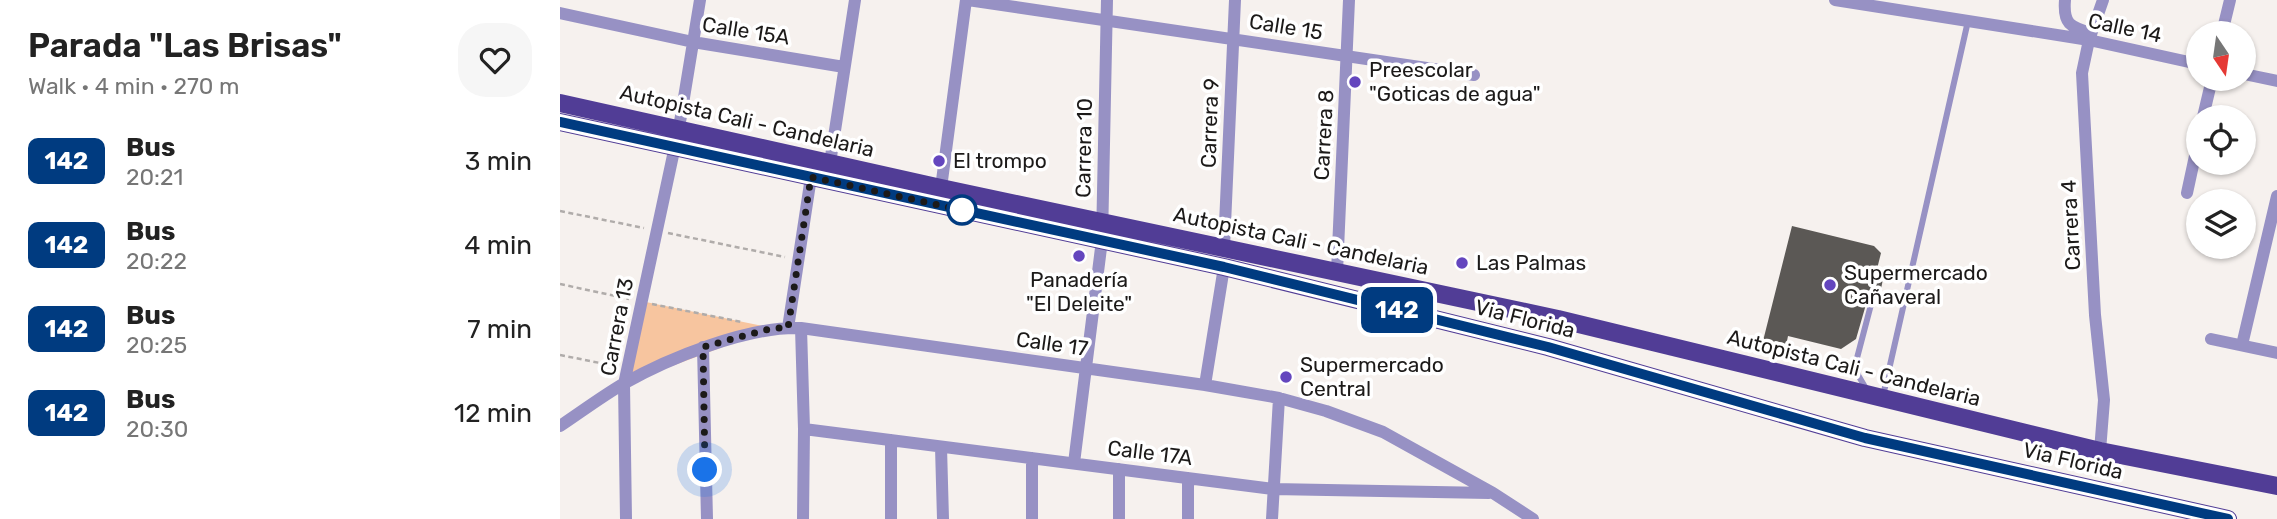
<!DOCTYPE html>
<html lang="en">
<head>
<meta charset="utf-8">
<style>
  :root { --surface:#fff; --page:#f6f6f6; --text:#222; --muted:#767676 }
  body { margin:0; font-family:Rubik,sans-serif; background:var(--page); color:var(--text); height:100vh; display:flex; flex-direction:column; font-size:26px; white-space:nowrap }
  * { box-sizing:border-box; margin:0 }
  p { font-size:23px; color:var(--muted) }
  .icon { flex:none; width:38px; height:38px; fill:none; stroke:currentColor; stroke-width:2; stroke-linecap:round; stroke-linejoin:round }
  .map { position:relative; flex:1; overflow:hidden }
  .drawer { display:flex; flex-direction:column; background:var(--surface); width:560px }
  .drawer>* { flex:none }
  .badge { padding:0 14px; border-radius:10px; font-size:24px; line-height:46px }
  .needle { width:46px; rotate:167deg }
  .controls { position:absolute; left:1626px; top:21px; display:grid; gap:14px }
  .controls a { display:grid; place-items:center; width:70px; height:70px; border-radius:50%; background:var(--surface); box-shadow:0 2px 5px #0004; font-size:35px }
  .you { position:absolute; width:35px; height:35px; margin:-18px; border:5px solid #fff; border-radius:50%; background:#1a73e8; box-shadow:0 0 0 10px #1a73e833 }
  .map>.badge { position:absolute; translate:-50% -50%; box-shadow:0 0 0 4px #fff }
  .round { display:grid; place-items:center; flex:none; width:74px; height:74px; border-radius:28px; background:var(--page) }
  .summary { display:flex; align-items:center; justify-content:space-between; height:119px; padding:0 28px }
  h1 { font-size:33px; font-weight:600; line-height:52px }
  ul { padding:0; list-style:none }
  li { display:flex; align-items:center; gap:21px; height:84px; padding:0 28px }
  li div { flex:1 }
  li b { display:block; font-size:26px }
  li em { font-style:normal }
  li .badge { min-width:77px; font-weight:700; text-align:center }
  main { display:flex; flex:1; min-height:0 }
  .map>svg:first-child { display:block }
  .green { fill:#f7c59f }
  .building { fill:#5b5855 }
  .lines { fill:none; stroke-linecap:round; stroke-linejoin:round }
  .path { stroke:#b0acaa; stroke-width:2.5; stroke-dasharray:5 3.5; stroke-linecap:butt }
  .service { stroke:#9791c4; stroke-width:6 }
  .minor { stroke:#9791c4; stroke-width:12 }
  .primary { stroke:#513d96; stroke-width:18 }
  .line-casing { stroke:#fff; stroke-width:16 }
  .line { stroke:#003b80; stroke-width:10 }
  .walk { stroke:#1c1a19; stroke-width:7; stroke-dasharray:0 12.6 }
  .poi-dot { fill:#6446be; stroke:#fff; stroke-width:2.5 }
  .stop-dot { fill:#fff; stroke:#003b80; stroke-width:3.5 }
  .labels { text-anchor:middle; stroke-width:7; stroke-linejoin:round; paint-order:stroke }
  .street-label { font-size:21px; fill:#1c1a19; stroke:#fff }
  .poi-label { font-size:21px; fill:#1c1a19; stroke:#fff; text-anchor:start }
</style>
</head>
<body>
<main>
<section class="drawer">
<div class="summary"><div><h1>Parada &quot;Las Brisas&quot;</h1><p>Walk · 4 min · 270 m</p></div><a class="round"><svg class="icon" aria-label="heart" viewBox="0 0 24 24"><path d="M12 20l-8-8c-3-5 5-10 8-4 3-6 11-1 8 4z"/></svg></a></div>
<ul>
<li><span class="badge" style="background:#003b80;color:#fff">142</span><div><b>Bus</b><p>20:21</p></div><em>3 min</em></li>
<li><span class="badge" style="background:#003b80;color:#fff">142</span><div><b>Bus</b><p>20:22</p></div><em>4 min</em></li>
<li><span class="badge" style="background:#003b80;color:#fff">142</span><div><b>Bus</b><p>20:25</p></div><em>7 min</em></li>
<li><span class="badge" style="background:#003b80;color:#fff">142</span><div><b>Bus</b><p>20:30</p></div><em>12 min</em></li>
</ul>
</section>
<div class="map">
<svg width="1717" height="519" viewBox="0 0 1717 519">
  <rect width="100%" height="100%" fill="#f6f1ee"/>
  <path class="green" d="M81 301 213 328 64 384Z"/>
  <path class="building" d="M1232 226 1314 246 1321 253 1315 277 1323 279 1320 294 1314 291 1309 294 1296 339 1281 349 1228 336 1226 346 1203 341Z"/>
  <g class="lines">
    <path class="path" d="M0 211 84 228
      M108 233 225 257
      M0 284 69 299
      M92 304 182 322
      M0 355 55 366"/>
    <path class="service" d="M1308 392 1298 375 1297 358 1313 297
      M1323 396 1408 21"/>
    <path class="minor" d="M408 0 914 75
      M1275 0 1529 40 1638 64
      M1505 0C1503 24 1510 27 1531 33
      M0 13 133 42 284 67
      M1662 33 1670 0
      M1684 74 1717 81
      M1643 117 1652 79
      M119 128 140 0
      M270 163 295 0
      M381 188 406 0
      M1627 193 1638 142
      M664 247 675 0
      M777 272 789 0
      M228 328 251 177
      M241 328 244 429 243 519
      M1651 339 1717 353
      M1682 345 1717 196
      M143 347 147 519
      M645 385 664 267
      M0 426C21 412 41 397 63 384 109 358 188 326 241 328L645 385 719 398 766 411 823 432 933 493 973 519
      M244 429 713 489 929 493
      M331 440V519
      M381 447 383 519
      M1540 451 1544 400 1535 315 1522 73 1529 40 1543 0
      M514 463 542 240 547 0
      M559 469V519
      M66 519 64 384 115 146
      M472 519V458
      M628 519V478
      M712 519 719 398"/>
    <path class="primary" d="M0 103 381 188 998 319 1540 451 1717 486
      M0 122 664 267 988 347 1305 438 1668 519"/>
  </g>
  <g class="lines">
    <defs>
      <path id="line" d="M0 122 664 267 988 347 1305 438 1668 519"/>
    </defs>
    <use href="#line" class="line-casing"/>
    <use href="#line" class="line"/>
    <path class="walk" d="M145 470 143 347 213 328H228L251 177 410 212 402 210"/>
  </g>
  <g class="poi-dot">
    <circle cx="795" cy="82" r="7"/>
    <circle cx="379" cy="161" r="7"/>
    <circle cx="519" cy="256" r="7"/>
    <circle cx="902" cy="263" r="7"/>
    <circle cx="1270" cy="285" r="7"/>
    <circle cx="726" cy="377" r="7"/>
  </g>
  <circle class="stop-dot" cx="402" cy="210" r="14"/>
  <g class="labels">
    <g class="street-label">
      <text transform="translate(726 27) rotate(9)" y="7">Calle 15</text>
      <text transform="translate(1565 28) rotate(12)" y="7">Calle 14</text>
      <text transform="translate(186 31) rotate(9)" y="7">Calle 15A</text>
      <text transform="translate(187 121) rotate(13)" y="7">Autopista Cali - Candelaria</text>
      <text transform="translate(650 123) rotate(-88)" y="7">Carrera 9</text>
      <text transform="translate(764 135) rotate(-87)" y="7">Carrera 8</text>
      <text transform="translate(524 148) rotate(-89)" y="7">Carrera 10</text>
      <text transform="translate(1511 225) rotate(-93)" y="7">Carrera 4</text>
      <text transform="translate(741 241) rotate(12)" y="7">Autopista Cali - Candelaria</text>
      <text transform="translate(965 319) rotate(14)" y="7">Via Florida</text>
      <text transform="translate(57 327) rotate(-79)" y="7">Carrera 13</text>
      <text transform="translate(492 344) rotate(8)" y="7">Calle 17</text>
      <text transform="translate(1294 368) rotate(14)" y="7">Autopista Cali - Candelaria</text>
      <text transform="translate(590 453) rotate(7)" y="7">Calle 17A</text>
      <text transform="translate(1513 461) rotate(13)" y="7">Via Florida</text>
    </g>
    <g class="poi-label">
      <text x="809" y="77">Preescolar<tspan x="809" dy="24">"Goticas de agua"</tspan></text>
      <text x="393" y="168">El trompo</text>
      <text x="916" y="270">Las Palmas</text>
      <text x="1284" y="280">Supermercado<tspan x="1284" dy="24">Cañaveral</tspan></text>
      <text x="519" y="287" text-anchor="middle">Panadería<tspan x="519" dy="24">"El Deleite"</tspan></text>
      <text x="740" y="372">Supermercado<tspan x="740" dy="24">Central</tspan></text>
    </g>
  </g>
</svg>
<div class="controls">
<a><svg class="needle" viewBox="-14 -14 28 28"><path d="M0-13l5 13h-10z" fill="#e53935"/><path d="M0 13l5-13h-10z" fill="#767676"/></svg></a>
<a><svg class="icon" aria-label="locate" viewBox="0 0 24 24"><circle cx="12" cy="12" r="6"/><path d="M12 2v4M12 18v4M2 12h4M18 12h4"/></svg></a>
<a><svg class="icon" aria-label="layers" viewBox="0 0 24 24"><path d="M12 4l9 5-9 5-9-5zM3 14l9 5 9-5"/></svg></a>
</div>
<div class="you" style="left:145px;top:470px"></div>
<b class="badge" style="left:837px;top:310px;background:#003b80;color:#fff">142</b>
</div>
</main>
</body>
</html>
